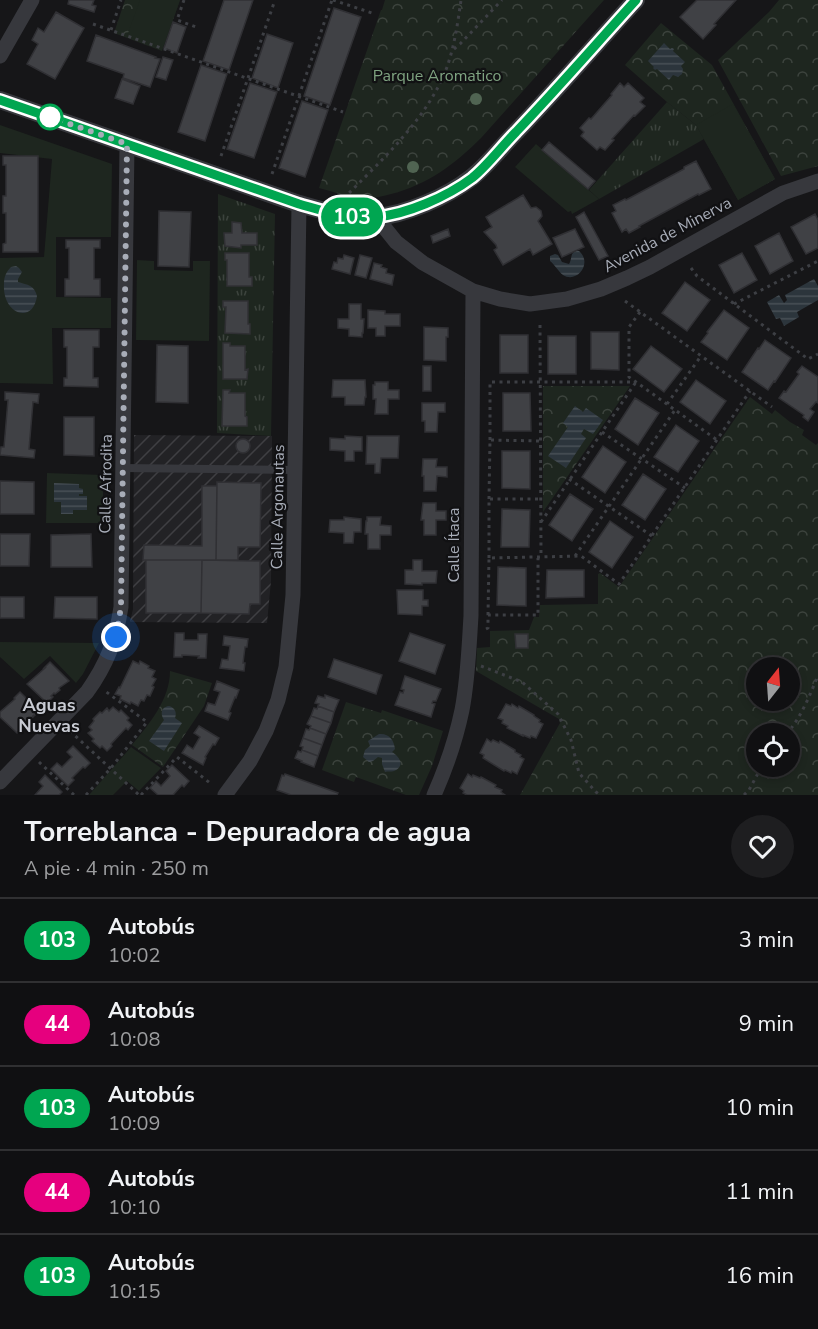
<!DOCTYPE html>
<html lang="es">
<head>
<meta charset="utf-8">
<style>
  :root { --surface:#101012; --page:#1e1e20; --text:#f1f3f6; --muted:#9c9d9f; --line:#303032 }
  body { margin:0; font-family:"Nunito Sans",sans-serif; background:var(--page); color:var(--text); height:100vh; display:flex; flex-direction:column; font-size:22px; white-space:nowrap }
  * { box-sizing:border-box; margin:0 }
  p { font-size:20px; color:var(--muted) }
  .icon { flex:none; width:33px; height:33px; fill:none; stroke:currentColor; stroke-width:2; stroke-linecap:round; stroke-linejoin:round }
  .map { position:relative; height:795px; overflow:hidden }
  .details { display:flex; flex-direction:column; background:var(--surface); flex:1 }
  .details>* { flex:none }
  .badge { padding:0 12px; border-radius:20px; font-size:21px; line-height:39px }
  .needle { width:39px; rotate:17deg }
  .tools { position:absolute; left:746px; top:657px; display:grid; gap:12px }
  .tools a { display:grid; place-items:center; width:54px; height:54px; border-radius:50%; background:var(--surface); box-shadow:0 3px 9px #0003,0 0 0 2px var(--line); font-size:30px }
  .you { position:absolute; width:30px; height:30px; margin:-15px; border:4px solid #fff; border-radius:50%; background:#1a73e8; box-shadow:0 0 0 9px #1a73e833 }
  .map>.badge { position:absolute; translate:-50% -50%; box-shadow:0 0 0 3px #fff }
  .round { display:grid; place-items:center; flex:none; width:63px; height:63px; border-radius:32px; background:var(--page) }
  .summary { display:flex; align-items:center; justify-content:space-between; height:102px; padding:0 24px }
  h1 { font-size:28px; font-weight:700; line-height:45px }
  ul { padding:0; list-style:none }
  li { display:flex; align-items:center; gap:18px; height:84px; padding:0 24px; border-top:2px solid var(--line) }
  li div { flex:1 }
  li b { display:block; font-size:22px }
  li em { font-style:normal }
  li .badge { min-width:66px; font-weight:700; text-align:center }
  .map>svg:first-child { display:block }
  .industrial { fill:url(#industrial-furrows) }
  .grass { fill:url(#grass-tufts) }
  .forest { fill:url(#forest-crowns); fill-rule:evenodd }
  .garden { fill:#1e261f }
  .water { fill:url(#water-rules) }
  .building { fill:#404145; stroke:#303034; stroke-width:1.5 }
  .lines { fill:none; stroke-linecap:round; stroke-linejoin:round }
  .path { stroke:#3d3f44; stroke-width:3; stroke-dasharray:3 4.5; stroke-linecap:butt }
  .service { stroke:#37383d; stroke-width:8 }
  .minor { stroke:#37383d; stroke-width:15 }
  .tertiary { stroke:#37383d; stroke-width:18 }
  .tree { fill:#506452 }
  .line-casing { stroke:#fff; stroke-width:14 }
  .line { stroke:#00a651; stroke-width:9 }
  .walk { stroke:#a8adb8; stroke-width:6; stroke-dasharray:0 10.8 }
  .stop-dot { fill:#fff; stroke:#00a651; stroke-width:3 }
  .labels { text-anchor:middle; stroke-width:4.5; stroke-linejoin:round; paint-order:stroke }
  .park-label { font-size:16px; fill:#7fa381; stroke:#111113 }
  .street-label { font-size:16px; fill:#a8adb8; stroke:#111113 }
  .neighbourhood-label { font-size:18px; font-weight:bold; fill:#c9ccd4; stroke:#111113 }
</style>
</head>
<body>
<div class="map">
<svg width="818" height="795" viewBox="0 0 818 795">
  <defs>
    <pattern id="industrial-furrows" width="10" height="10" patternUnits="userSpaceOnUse" patternTransform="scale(1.5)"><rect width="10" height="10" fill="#222225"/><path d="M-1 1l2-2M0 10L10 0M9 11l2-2" fill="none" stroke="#3f3f43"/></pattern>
    <pattern id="grass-tufts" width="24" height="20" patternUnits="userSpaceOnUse" patternTransform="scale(1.5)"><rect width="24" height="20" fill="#1e261f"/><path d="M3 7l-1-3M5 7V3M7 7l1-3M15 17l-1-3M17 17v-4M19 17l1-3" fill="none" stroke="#3c433d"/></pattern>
    <pattern id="forest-crowns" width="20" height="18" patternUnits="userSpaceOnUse" patternTransform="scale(1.5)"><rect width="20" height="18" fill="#1e261f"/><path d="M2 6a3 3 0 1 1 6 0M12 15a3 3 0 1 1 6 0" fill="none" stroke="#3c433d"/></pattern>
    <pattern id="water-rules" width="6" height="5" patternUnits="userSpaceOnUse" patternTransform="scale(1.5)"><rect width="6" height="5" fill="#2c353c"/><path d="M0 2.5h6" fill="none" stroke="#485056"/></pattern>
  </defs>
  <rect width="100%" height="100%" fill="#161618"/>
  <path class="industrial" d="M134 435 272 436 271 581 267 623 130 622 133 609Z"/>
  <path class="grass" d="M667 102 696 125 704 139 599 199 589 190Z
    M218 194 275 214 271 436 217 433Z"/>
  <path class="forest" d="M125 0H180L162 51 114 33Z
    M385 0H604L481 138C455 164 427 185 391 194 382 196 373 199 364 198 348 197 334 192 319 188L381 10H382Z
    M779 0H818V166L781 176 718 60 769 12Z
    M661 23 712 65 775 179 738 200 696 125 667 102 625 65Z
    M543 386H630L543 512Z
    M750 397 772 414 775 410 790 422 804 430 802 435 816 445 818 443V795H520L560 723 559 719 476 671 477 648 490 647V631L529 630 534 617H539L540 605 598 604V574L600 573 619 587ZM756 668H789V700H756ZM756 734H789V766H756Z
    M170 671 212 683 204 706 163 767 132 745C149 724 170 700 170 671Z
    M346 702 381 713 382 710 443 731 432 766 419 795H406L356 777 354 782 322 770Z"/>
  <path class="garden" d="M140 0H180L163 48 127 36Z
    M733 104 775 179 738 200 696 125Z
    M0 125 112 164 111 237H56V297L111 298V328H52L53 384 0 383V258L44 257 52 159 0 153Z
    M536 144 599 199 572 214 571 211 568 212 515 167Z
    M137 260 154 261V270L193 271V261H210L209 341 136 340Z
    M47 473 103 475V523H46Z
    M0 642 99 643 83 674 76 683 50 656 24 679 0 657Z
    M131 747 161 768 139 791 127 781 113 795H89Z"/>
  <path class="water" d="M664 43 670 49 672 48 674 49 673 51 685 62 681 66 683 69 682 74 678 77 673 75 669 80 657 69 655 70 653 68 654 67 648 61Z
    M579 251C593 263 577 284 563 275 559 272 554 264 550 261V256L555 254 558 255 562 262 569 264C573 258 569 251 579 251Z
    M16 266 19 268 22 272 18 279V282C28 285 34 285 37 296 33 325 2 314 4 284 4 277 6 272 11 267Z
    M814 279 818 286V300L797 312 799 317 784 326 780 318 776 319 767 302 779 295 784 303 787 300 785 295Z
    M575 406 583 412 586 408 603 420 593 434 584 429 581 434 586 438 566 468 548 456 568 427 563 423Z
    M54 483 79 484V488L83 489V494H79V496H87V510H73V514H61V502H54Z
    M169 706C175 708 177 712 175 718L182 723 164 751 149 741 164 720C160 714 161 707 169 706Z
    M379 734C389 733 394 740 395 749L392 752C399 756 406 766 394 771 391 772 388 771 385 772L382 764V758L378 757 373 761 369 762 363 757 365 750 370 746 368 741Z"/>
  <path class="building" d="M69 0H94L92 5 96 6 94 12 68 4Z
    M224 0H253L229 70 203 61Z
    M697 0H736L714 24 716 25 703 39 680 17Z
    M334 8 361 17 330 105 304 96Z
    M56 12 84 28 55 79 27 64 38 44 32 40 38 28 44 32Z
    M173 22 186 27 177 53 164 48Z
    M267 34 293 43 278 88 252 78Z
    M96 35 156 57 155 58 160 59 150 87 123 78 124 74 87 61Z
    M163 57 173 60 166 80 156 77Z
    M201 65 227 74 205 141 178 132Z
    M122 79 140 86 133 104 115 98Z
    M250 83 277 92 254 158 227 149Z
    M620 83 624 87 628 83 644 98 640 102 645 106 635 116 634 115 612 139 614 140 605 150 600 147 597 150 581 136 584 132 580 128 589 118 591 119 612 95 611 94Z
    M302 101 328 110 305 177 279 168Z
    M549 142 595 181 588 189 542 150Z
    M3 156H38V252H3V244L6 243V213H3V196H6V165H3Z
    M696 161 711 189 699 195 698 194 639 226 640 227 629 233 626 229 622 232 612 213 616 211 613 205 625 199 626 200 684 169V167Z
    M523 195 531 208 536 207 541 211 542 216 538 221 552 244 533 255 530 249 503 265 494 250 497 248 496 245 484 232 492 227 486 217Z
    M159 211 191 212 189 267 158 266Z
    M584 212 608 256 599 260 576 217Z
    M815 214 818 220V248L806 254 791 227Z
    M232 222 241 223 242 233H257V245H241V248L225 246 224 233H232Z
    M448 229 450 236 433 243 431 236Z
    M575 229 584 247 562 257 553 238Z
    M779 233 793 261 770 274 755 246Z
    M66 240H100V248H94V279H100V296H65V279H69V248H66Z
    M225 253H249V277H252V286H227V260H225Z
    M742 253 757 280 734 293 719 265Z
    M344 255 354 258 350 274 332 269 334 262 337 263 338 258 343 259Z
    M360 255 372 258 366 278 355 275Z
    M374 263 382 265 381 267 387 269 386 273 394 275 392 285 370 279Z
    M685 282 710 300 687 331 662 313Z
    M223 301H248V324H250V334L225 333 226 307H223Z
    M349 304H361V319H364L363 333H362V337L349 336V329L338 328V319H349Z
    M368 310 385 311V314H400V326H385V336H376V328H368Z
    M724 310 749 328 727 360 701 342 708 333 707 332Z
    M424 327 448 328V337H446V361L424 360Z
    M64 330H99V347H93V378H98V387L64 386V378H67V347H64Z
    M591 332H619V370L591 369Z
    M500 335H528V373H500Z
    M548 336H576V374H548Z
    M765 340 791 358 775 382 774 381 768 390 742 372 758 348 759 349Z
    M223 343H230V346H245V370L248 369 247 379H223Z
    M157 345 188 346V403L156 402Z
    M651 346 682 369 664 392 633 369Z
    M423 366H431V391H423Z
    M802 366 818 377V403L816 402 810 409 814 412 808 421 803 417 804 415 779 398 784 391 786 392 799 374 797 372Z
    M333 380H365L366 397H365L364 405H345V397H332Z
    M696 380 726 401 710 424 680 402Z
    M375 382H388V390H399V399H388V414H375L376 399H373V385H375Z
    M223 390H230L229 393H245V416L247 417V426H222Z
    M5 392 39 394 38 403 33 402 29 449 35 450 34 458 0 455 1 447H4L8 400H5Z
    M503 393H530L531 431H503Z
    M635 398 659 413 638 445 615 429Z
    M422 403H445V412H438L437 432H425V421H422Z
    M64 417H94V456L64 455Z
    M676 425 699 441 678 472 654 457Z
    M345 436 362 437V451H354V461H345V451L330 450V438L345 439Z
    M367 436H399L398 458H381L380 473H375V464H366Z
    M236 446a7 7 0 1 1 14 0a7 7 0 1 1-14 0Z
    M603 446 626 462 605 493 582 477Z
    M502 451H530V489L502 488Z
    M423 459H437L436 467H447V477L437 476 436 491H424V476H422Z
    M643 474 666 489 645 520 622 505Z
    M0 481 34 482V514H0Z
    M217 482 261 483 260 547H238V560H216Z
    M202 486H217L216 560H143L144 545 202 546Z
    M570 494 593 509 572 541 549 525Z
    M423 503H436V511H446V520H436V535H424V520H421Z
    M502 509 530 510 529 547H501Z
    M344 517 361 519V532H354L353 543H344V533L329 532 330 520H344Z
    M367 517H381L380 525 391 526V535H380V549H368V534H365L366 521H367Z
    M610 521 633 537 612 568 589 552Z
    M0 534H30L29 566H0Z
    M91 534 92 567H51V535Z
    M146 560H202L201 613H146Z
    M202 560 260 561V604H250L249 614 201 613Z
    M413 560H422V571H437L436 583H422V585L405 584V570H413Z
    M498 567 526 568V606L497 605Z
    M547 570H584V597L546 598Z
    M397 590H423V600H428V606H422V615L398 614Z
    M0 597H24V618H0Z
    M55 597H97V619L54 618Z
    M175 633H184V640H198V634H207L206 658H198L199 656 182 655V657H174Z
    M410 633 445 645 435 674 399 661Z
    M515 634H528V648H516Z
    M224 636 248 639 247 647H245L243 663H245L244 671 220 668 222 659 228 660 230 646 223 645Z
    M334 659 382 675 376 694 328 677Z
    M133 661 139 664 140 661 149 666 148 668 155 671 152 677 156 679 152 686 154 687 150 696 147 695 144 701 141 700 138 706 131 702 130 704 120 699 121 696 115 694 119 687 120 688Z
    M50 662 69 681 59 688 60 690 55 694 54 693 51 696 53 697 47 703 27 684 45 668H44Z
    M405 676 441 689 436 701H433L432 703 435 704 431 717 395 705 400 692 403 693 404 690 401 689Z
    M217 681 239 690 236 698 235 697 229 712 231 713 228 720 205 711 208 703 215 705 220 692 214 690Z
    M20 692 39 711 33 717V716L25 725 24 724 22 726 23 727 17 733 0 717V712L15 699 14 698Z
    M325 695 339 700 334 712 318 706 319 704 315 703 318 696 325 698Z
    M506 704 511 706 512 704 518 708 519 706 534 715V716L540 720 539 722 543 724 536 738 531 736 530 738 523 735V736L507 728 508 726 502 723 503 720 498 718Z
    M318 706 334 712 331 723 311 716 314 708 317 709Z
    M113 707 119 712 121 710 129 718 127 720 132 725 128 730 126 728 111 744 112 746 107 751 102 746 100 748 92 741 94 739 88 733 92 730 89 727 94 721 93 719 100 712 102 713 107 708 109 711Z
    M311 716 331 723 326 734 310 728 311 726 307 724Z
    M199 726 219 738 215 745 213 744 205 757 206 758 203 765 182 753 187 745 193 749 200 737 194 733Z
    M310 728 326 734 322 745 303 738 306 729 309 730Z
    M303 738 322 745 318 756 302 750 303 747 300 746Z
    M487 739 491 742 493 740 499 743 500 741 515 750V752L521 755 520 757 524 759 517 774 512 771 511 773 505 770 504 771 483 758 484 755 480 753Z
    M73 746 90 763 85 768 83 767 72 778 74 780 68 786 51 769 57 763 62 767 72 757 67 752Z
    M302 750 318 756 314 767 301 762 302 761 295 758 298 751 301 752Z
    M172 765 189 781 184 787 182 785 173 795H158L150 788 156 781 161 786 170 776 166 771Z
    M285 774 338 793 337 795H291L277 790 282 775 284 776Z
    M468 774 472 777 473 775 480 778 481 777 496 785 495 787 502 790 501 792 505 795H467L463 793 464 791 460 788Z
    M45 775 62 792 59 795H35L43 786 39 782Z"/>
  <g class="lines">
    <path class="path" d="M184 0 177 20 196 27
      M333 0 375 14
      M93 24 343 112
      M111 30 121 0
      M454 49 460 44 502 0
      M221 156 275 0
      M272 174 332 0
      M344 198C382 160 431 115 448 64 455 43 458 21 461 0
      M691 268 697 276 808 359 818 354
      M625 301 772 407
      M734 304 818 261
      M640 312 629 327V377L717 440
      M540 325 541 557
      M667 404 701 356
      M602 432 685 488
      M490 440V382H636
      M569 479 652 536
      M489 499 490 440 540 441
      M541 522 636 382
      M575 556 675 410
      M489 558V499H541
      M488 615 489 558 581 556 619 584 750 391
      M486 629 488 628V615H538V558
      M481 666 522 682 558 714 571 740 579 773 596 792 600 795
      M70 731 139 795
      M786 734C800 720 811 693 818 675
      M39 762 74 795
      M86 795 111 768 147 722 105 691
      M141 795 177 757 210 783
      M744 795 749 790 762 766"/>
    <path class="service" d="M123 468 295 470"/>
    <path class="minor" d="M0 56 32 0
      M376 217 396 242 423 263 473 291 500 299 530 304 567 299 601 289 627 278 650 267 783 193 818 181
      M0 782 87 692C107 664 116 640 121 607L127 144
      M225 795 250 761 266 731 278 700 286 667 293 595 299 204
      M434 795C446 768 456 739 462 710 468 679 469 647 471 616L473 291"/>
    <path class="tertiary" d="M0 100 299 204C324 211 350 219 375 217 406 215 448 196 471 178 487 166 502 146 516 132 557 89 596 44 636 0"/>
  </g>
  <g class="tree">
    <circle cx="476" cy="99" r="6"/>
    <circle cx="413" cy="167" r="6"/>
  </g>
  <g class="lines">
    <defs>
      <path id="line" d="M0 100 299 204C324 211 350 220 375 217 406 215 448 196 472 178 487 166 502 146 516 132 557 89 596 44 636 0"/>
    </defs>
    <use href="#line" class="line-casing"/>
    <use href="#line" class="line"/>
    <path class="walk" d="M50 117 127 144 121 607 116 637"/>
  </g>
  <circle class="stop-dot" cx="50" cy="117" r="12"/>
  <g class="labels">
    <g class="park-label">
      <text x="437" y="81">Parque Aromatico</text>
    </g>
    <g class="street-label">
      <text transform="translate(667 234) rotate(-28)" y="6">Avenida de Minerva</text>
      <text transform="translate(105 484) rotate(-89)" y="6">Calle Afrodita</text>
      <text transform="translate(277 507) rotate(-89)" y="6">Calle Argonautas</text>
      <text transform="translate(453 545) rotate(-90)" y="6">Calle Ítaca</text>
    </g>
    <g class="neighbourhood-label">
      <text x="49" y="711">Aguas<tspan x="49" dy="21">Nuevas</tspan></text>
    </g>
  </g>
</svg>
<div class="tools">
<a><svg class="needle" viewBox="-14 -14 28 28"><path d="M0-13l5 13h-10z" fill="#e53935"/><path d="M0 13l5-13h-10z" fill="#9c9d9f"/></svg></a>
<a><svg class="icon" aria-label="locate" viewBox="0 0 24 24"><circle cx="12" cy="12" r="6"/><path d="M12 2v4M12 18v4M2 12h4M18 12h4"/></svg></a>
</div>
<div class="you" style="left:116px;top:637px"></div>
<b class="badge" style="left:352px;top:217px;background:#00a651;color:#fff">103</b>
</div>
<section class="details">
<div class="summary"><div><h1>Torreblanca - Depuradora de agua</h1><p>A pie · 4 min · 250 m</p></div><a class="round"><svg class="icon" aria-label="heart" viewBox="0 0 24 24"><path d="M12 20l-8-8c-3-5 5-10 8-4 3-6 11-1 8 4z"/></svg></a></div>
<ul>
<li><span class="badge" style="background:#00a651;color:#fff">103</span><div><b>Autobús</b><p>10:02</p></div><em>3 min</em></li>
<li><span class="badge" style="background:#e6007e;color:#fff">44</span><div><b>Autobús</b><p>10:08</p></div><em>9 min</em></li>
<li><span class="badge" style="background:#00a651;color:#fff">103</span><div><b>Autobús</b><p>10:09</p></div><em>10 min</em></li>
<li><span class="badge" style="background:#e6007e;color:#fff">44</span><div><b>Autobús</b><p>10:10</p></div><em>11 min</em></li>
<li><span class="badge" style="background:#00a651;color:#fff">103</span><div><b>Autobús</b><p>10:15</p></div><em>16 min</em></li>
</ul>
</section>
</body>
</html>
